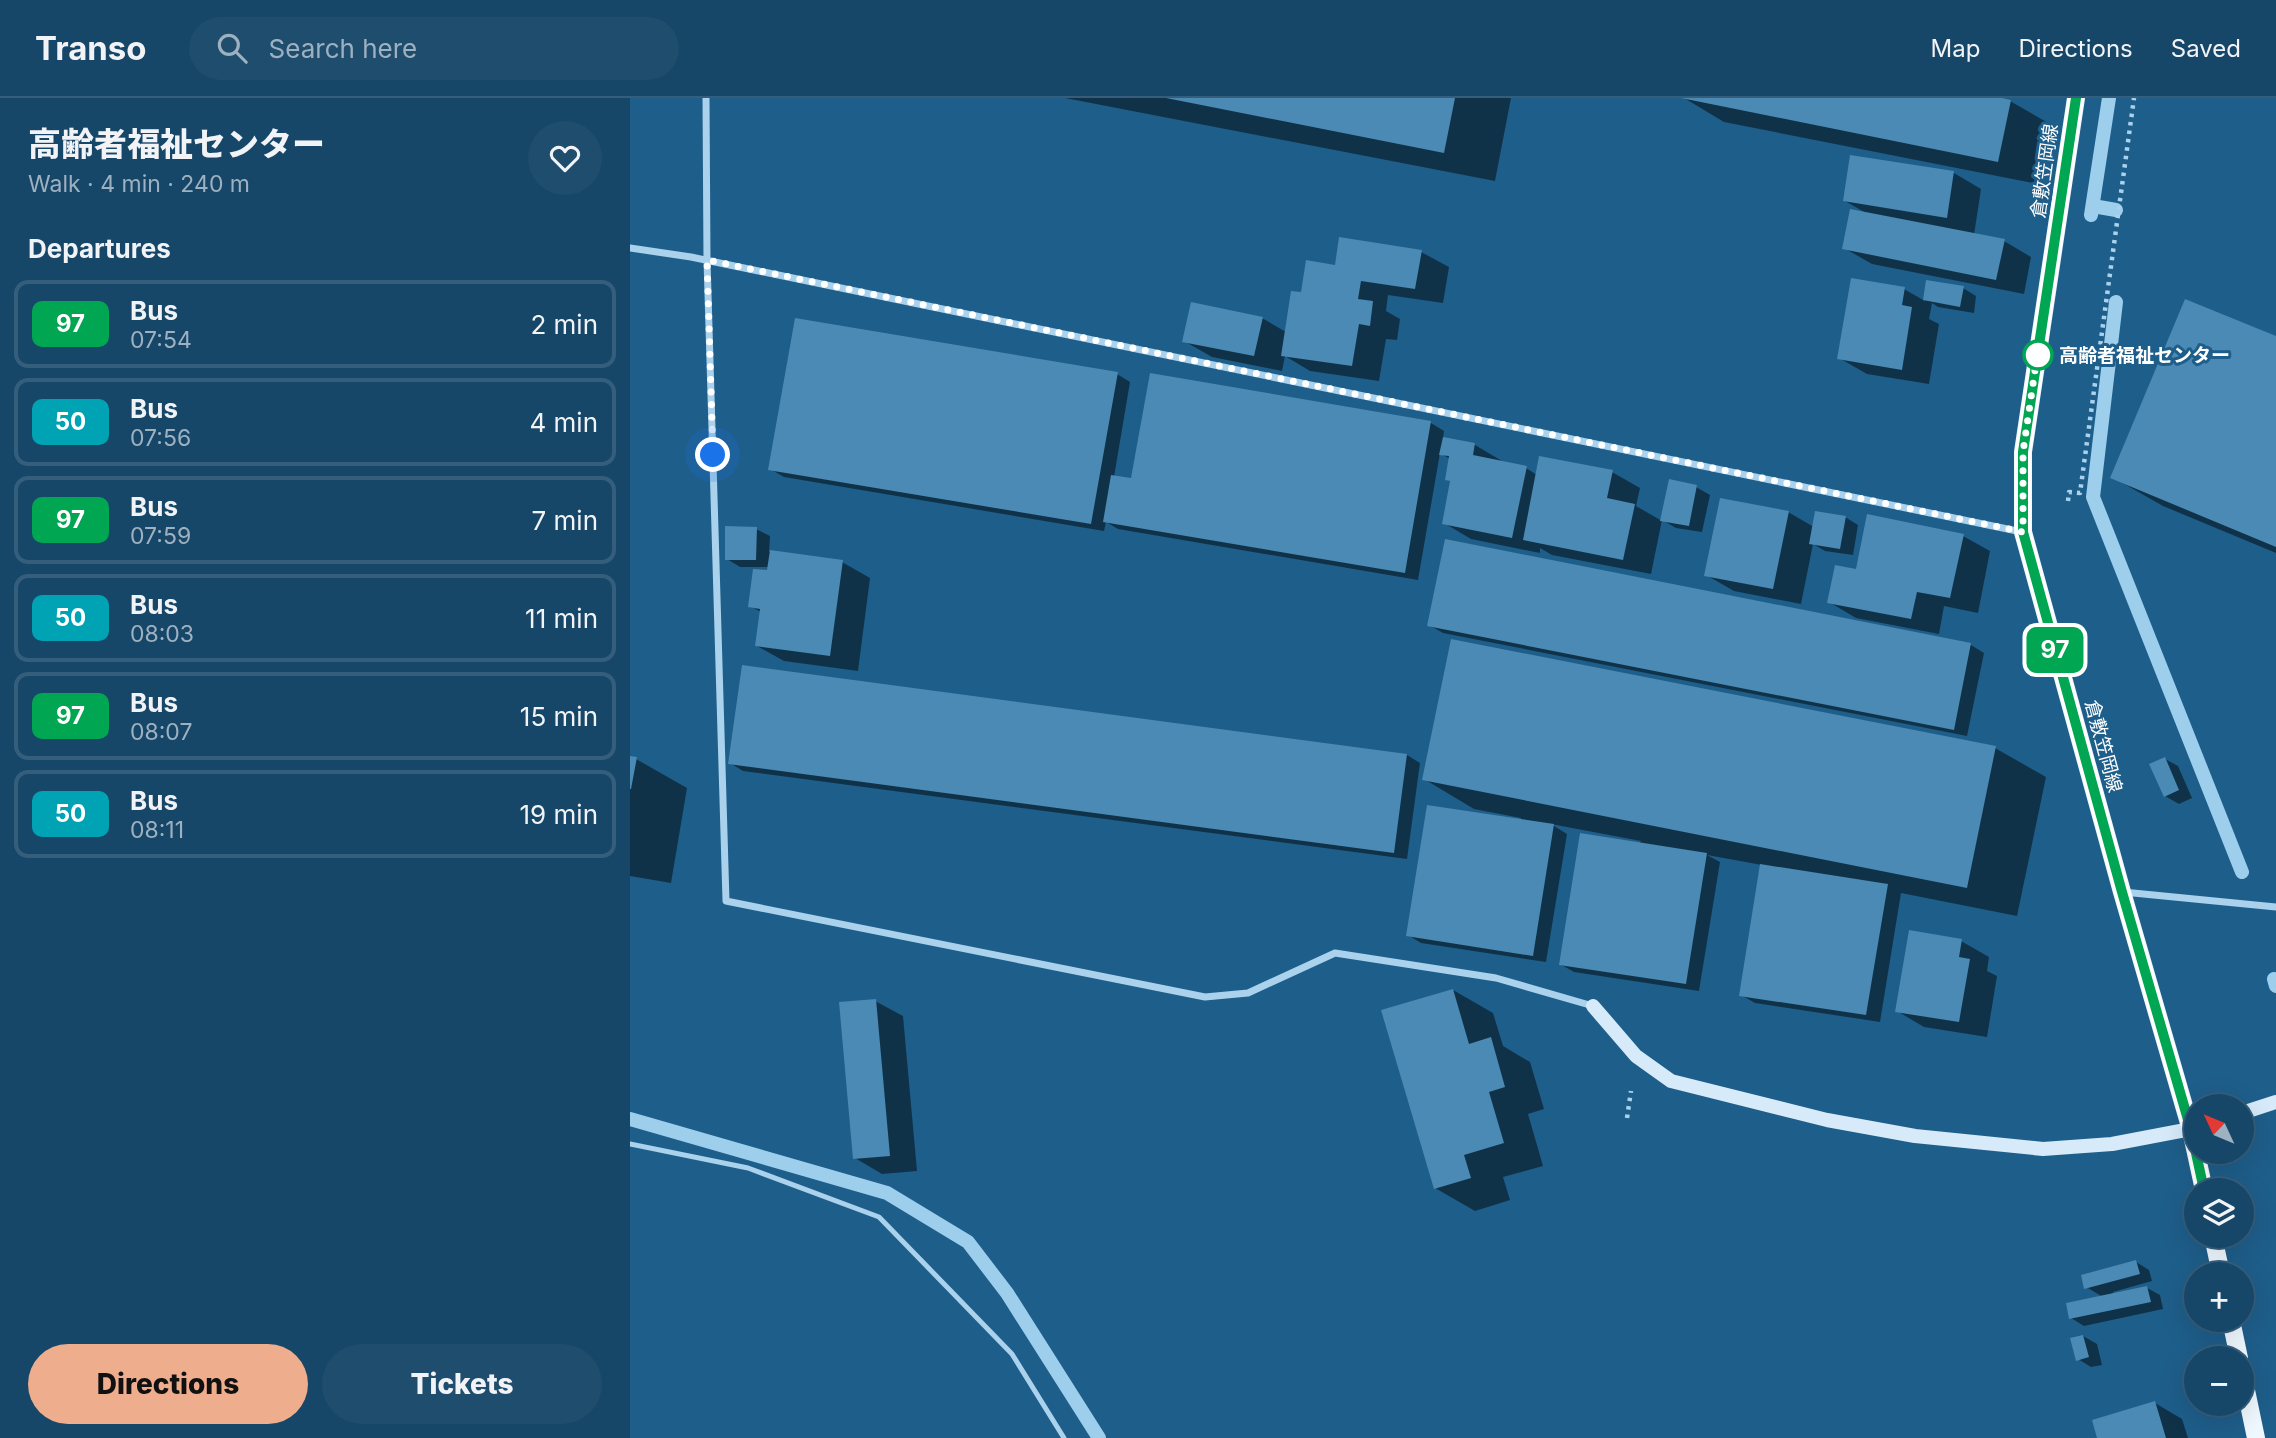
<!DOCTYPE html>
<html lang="en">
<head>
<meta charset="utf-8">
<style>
  :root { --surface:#164668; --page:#1f4d6e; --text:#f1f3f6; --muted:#9eb1c0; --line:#355e7c; --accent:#eead8d }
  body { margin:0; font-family:Inter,"Noto Sans JP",sans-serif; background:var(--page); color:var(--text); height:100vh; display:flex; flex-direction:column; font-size:26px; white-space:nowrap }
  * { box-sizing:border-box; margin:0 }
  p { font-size:23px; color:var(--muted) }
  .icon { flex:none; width:38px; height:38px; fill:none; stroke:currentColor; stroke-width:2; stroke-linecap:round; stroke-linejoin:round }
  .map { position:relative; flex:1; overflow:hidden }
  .drawer { display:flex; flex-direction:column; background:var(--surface); width:630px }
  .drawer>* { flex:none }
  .badge { padding:0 14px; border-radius:10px; font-size:24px; line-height:46px }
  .needle { width:46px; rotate:314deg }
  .buttons { position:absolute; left:1554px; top:996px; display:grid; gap:14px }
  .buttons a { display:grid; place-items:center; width:70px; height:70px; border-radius:50%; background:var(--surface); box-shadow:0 7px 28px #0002,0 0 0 2px var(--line); font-size:35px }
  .you { position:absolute; width:35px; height:35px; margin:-18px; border:5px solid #fff; border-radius:50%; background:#1a73e8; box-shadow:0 0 0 10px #1a73e833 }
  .map>.badge { position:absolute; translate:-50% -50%; box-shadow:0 0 0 4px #fff }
  h2 { padding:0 28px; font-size:26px; line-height:63px }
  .round { display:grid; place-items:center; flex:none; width:74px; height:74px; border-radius:37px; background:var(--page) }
  .head { display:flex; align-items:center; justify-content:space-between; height:119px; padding:0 28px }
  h1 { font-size:33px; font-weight:800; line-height:52px }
  .primary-button { display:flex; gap:14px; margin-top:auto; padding:14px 28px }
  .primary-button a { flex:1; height:80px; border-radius:42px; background:var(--accent); color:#111; font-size:28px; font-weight:800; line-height:80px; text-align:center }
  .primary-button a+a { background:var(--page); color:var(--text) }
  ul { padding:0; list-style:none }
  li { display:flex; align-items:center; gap:21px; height:88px; margin:0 14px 10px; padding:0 14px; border:4px solid var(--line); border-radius:14px }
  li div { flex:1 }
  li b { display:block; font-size:26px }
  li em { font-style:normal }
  li .badge { min-width:77px; font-weight:700; text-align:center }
  header { display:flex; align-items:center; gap:42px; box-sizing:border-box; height:98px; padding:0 35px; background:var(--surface); border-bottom:2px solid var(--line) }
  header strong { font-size:33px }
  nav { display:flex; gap:38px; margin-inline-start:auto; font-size:24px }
  .search { width:490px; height:63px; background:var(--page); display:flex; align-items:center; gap:18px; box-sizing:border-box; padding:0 24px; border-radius:38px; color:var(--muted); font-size:26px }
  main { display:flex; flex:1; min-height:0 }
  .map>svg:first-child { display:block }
  .shadow { fill:#0007 }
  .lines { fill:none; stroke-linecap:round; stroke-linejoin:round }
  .stream { stroke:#9dcfed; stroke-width:14 }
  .building { fill:#4a8ab4 }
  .path { stroke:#aad2ec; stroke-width:4.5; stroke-dasharray:3.5 5; stroke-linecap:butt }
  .lane { stroke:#aad2ec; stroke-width:5 }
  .street { stroke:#aad2ec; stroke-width:7 }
  .secondary { stroke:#d6eaf9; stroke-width:14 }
  .primary { stroke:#eff7ff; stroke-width:18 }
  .line-casing { stroke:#fff; stroke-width:16 }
  .line { stroke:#00a651; stroke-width:10 }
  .walk { stroke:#fff; stroke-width:7; stroke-dasharray:0 12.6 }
  .stop-dot { fill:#fff; stroke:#00a651; stroke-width:3.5 }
  .labels { text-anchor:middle; stroke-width:6; stroke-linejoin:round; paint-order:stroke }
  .street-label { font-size:19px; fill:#fff; stroke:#1e5e8a }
  .stop-label { font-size:19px; font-weight:bold; fill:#fff; stroke:#1e5e8a; text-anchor:start }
</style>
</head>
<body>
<header>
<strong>Transo</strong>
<div class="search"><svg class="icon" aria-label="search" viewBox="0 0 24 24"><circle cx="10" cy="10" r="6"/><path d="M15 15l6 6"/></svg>Search here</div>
<nav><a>Map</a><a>Directions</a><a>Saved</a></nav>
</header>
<main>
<section class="drawer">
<div class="head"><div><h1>高齢者福祉センター</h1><p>Walk · 4 min · 240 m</p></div><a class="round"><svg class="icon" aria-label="heart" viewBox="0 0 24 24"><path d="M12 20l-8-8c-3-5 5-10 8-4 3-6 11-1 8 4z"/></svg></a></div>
<h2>Departures</h2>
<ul>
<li><span class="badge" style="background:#00a651;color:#fff">97</span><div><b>Bus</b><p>07:54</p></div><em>2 min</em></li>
<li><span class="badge" style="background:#00a3b4;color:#fff">50</span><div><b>Bus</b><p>07:56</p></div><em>4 min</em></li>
<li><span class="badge" style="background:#00a651;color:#fff">97</span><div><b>Bus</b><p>07:59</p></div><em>7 min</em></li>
<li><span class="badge" style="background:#00a3b4;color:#fff">50</span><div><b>Bus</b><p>08:03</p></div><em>11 min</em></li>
<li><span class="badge" style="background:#00a651;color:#fff">97</span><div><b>Bus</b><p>08:07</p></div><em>15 min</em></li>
<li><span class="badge" style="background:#00a3b4;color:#fff">50</span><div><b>Bus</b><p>08:11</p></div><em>19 min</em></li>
</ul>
<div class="primary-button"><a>Directions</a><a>Tickets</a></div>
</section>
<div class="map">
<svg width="1646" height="1340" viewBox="0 0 1646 1340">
  <rect width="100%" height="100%" fill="#1e5e8a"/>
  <path class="shadow" d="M435 0H881L865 83Z
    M1054 0H1363L1380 3 1420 26 1408 86 1094 24Z
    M1324 75 1351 91 1344 137 1374 143 1401 159 1394 196 1242 166 1214 150 1236 115 1215 103Z
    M791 154 819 169 813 205 758 197 756 213 770 221 767 242 756 241 749 283 680 273 655 258 652 273 582 259 554 243 632 220 656 234 673 196 707 169Z
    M1297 184 1333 190 1346 198 1344 215 1308 209 1302 205 1299 221 1309 226 1299 286 1237 276 1209 260 1274 191 1295 203Z
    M1556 203 1646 240V455L1533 408 1482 379Z
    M487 276 500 284 484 379 502 382 801 325 814 333 813 341 845 347 872 363 896 370 907 377 982 374 1010 390 1006 408 1032 423 1040 383 1066 389 1080 397 1072 434 1046 430 1032 422 1021 476 922 457 910 450V455L841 441 814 425 822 384 816 381 820 361 810 355 788 482 488 431 476 424 474 433 154 379 140 371Z
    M1158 414 1184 429 1215 419 1228 427 1223 457 1195 453 1183 446 1171 506 1104 493 1076 477Z
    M126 431 140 438 139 454 212 464 240 480 228 573 154 563 127 548 131 514 120 508 139 474 140 469H110L97 461Z
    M1333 438 1360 453 1348 515 1314 508 1309 536 1226 520 1199 504Z
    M816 443 1341 547 1354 555 1337 638 813 535 799 527Z
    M113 569 777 657 790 665 777 761 113 673 100 665Z
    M1365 650 1416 679 1387 818 1271 795 1250 924 1125 905 1111 897 1132 767 1077 757 1090 764 1069 893 944 874 930 866 1011 743 921 726 937 736 916 864 791 845 778 837 891 723V720L844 711 794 681Z
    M0 660 6 661 57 690 41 785 0 778Z
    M1535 661 1548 668 1562 700 1549 706 1535 698Z
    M1331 843 1359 859 1357 873 1367 878 1357 939 1294 929 1267 913Z
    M823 892 863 915 873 948 900 964 914 1011 898 1016 913 1068 873 1079 880 1102 845 1113 805 1090Z
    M245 903 273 918 287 1073 252 1076 225 1060Z
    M1506 1164 1519 1172 1522 1183 1483 1194V1197L1517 1190 1530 1197 1533 1211 1454 1228 1441 1220 1473 1199 1456 1189Z
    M1453 1238 1467 1246 1472 1267 1461 1269 1448 1261Z
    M1525 1305 1552 1321 1558 1340H1469Z"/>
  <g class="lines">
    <path class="stream" d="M1463 108 1486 112
      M1461 117 1479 0
      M1486 204 1463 399 1612 774
      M1644 881 1646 888
      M0 1021 257 1095 338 1144 377 1195 469 1340"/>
  </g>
  <path class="building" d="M536 0H825L814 55Z
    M1051 0H1372L1381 2 1368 64Z
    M1220 57 1324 73 1317 120 1213 103Z
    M1220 111 1375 141 1366 182 1212 151Z
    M709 139 792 152 785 191 731 183 728 201 743 203 740 228 729 226 722 268 651 258 661 193 671 194 676 162 705 167Z
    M1221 180 1275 189 1272 207 1282 209 1272 272 1207 261Z
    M1296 182 1334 188 1330 209 1293 202Z
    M1555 201 1646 238V449L1480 380Z
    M561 204 633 219 624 258 552 244Z
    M165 220 488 274 461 426 138 372Z
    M520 275 801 323 775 475 473 424 481 377 501 380Z
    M813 339 845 345 843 357 897 368 882 440 812 426 820 383 815 382 819 358 809 357Z
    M909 358 983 372 977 400 1005 406 993 462 893 442Z
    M1039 381 1067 387 1059 428 1030 423Z
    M1090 400 1159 413 1143 491 1074 478Z
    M1185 413 1216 418 1210 451 1179 446Z
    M1237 416 1334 436 1320 500 1287 494 1281 521 1197 505 1205 467 1226 471Z
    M95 428 127 429 126 462H95Z
    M815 441 1341 545 1324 632 797 528Z
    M140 452 213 462 200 558 125 548 130 511 118 509 123 471 137 472Z
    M821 541 1366 648 1337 790 792 682Z
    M112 567 777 656 764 755 98 666Z
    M0 658 7 659 1 691H0Z
    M1535 659 1549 692 1534 699 1519 666Z
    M797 707 924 726 903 858 776 838Z
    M950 735 1077 755 1056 886 929 867Z
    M1130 766 1258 786 1236 917 1109 898Z
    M1279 832 1332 841 1329 859 1340 861 1329 924 1265 914Z
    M823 891 839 946 861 939 875 989 859 994 874 1045 834 1057 841 1080 804 1091 751 912Z
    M246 901 260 1058 223 1061 209 904Z
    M1506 1162 1510 1176 1454 1191 1451 1177Z
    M1517 1188 1521 1204 1439 1221 1436 1205Z
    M1453 1237 1459 1259 1446 1263 1440 1240Z
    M1525 1303 1536 1340H1467L1462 1322Z"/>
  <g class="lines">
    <path class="path" d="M1438 403 1439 394 1450 395 1504 0
      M997 1020 1001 993"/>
    <path class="lane" d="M0 1046 118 1070 249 1119 382 1256 434 1340"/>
    <path class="street" d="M76 0 77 162 96 803 575 899 618 895 705 855 866 880 963 908
      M0 150 61 159 1392 434
      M1493 794 1646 809"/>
    <path class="secondary" d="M963 908 1006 958 1041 983 1197 1022 1285 1038 1413 1051 1482 1046 1566 1030
      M1612 1015 1646 1004"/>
    <path class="primary" d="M1446 0 1393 354V434L1492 794 1561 1032 1574 1092
      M1583 1138 1591 1176
      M1601 1222 1609 1260
      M1612 1273 1626 1340"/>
  </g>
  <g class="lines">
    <defs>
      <path id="line" d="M1446 0 1393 354V434L1492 794 1561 1032 1574 1092"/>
    </defs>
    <use href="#line" class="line-casing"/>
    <use href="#line" class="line"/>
    <path class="walk" d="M83 357 77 162 1393 434V354L1409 245 1408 257"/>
  </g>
  <circle class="stop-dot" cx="1408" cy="257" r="14"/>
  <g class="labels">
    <g class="street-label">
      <text transform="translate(1414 73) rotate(-82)" y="7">倉敷笠岡線</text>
      <text transform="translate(1474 648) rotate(75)" y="7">倉敷笠岡線</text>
    </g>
    <g class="stop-label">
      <text x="1429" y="264">高齢者福祉センター</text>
    </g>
  </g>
</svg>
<div class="buttons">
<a><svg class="needle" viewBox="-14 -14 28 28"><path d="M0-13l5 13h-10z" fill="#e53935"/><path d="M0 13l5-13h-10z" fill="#9eb1c0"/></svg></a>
<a><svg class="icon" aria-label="layers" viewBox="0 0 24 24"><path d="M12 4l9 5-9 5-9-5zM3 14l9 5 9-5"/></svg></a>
<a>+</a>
<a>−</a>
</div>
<div class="you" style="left:83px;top:357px"></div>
<b class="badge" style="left:1425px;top:552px;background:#00a651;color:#fff">97</b>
</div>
</main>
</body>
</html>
